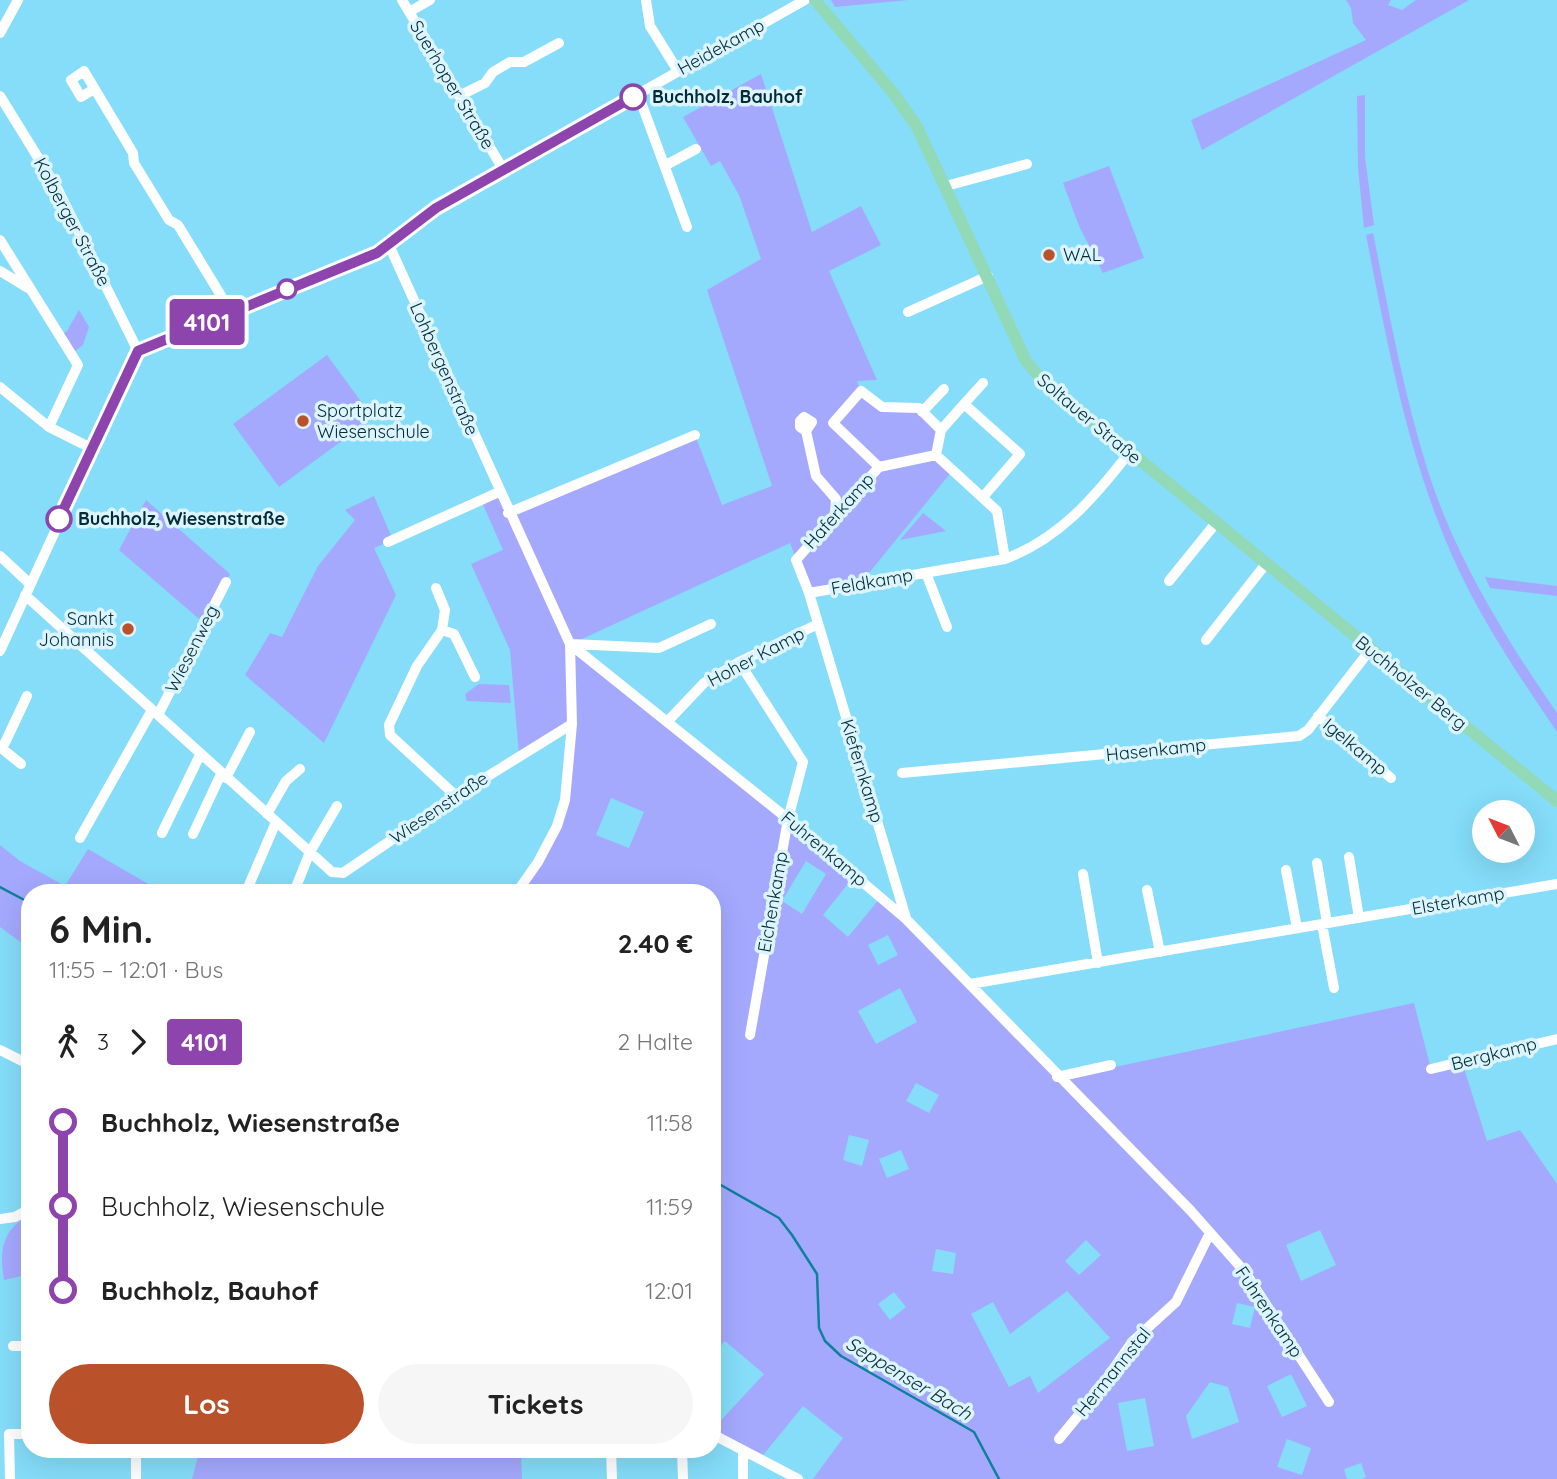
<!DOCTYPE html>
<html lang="de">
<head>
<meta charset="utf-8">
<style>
  :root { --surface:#fff; --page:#f6f6f6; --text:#222; --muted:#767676; --accent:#b9522b }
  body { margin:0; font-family:Quicksand,sans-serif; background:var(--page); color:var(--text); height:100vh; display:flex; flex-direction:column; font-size:26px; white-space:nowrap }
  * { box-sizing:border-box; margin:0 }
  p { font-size:23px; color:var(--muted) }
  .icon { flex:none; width:38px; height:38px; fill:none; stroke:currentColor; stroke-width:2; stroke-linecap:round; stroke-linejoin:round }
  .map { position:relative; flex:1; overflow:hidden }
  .details { position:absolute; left:21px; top:884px; width:700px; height:574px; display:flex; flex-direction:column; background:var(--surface); border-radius:28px; box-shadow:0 7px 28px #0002 }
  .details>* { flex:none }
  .badge { padding:0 14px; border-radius:5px; font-size:24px; line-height:46px }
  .needle { width:46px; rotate:312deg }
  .controls { position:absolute; left:1472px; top:800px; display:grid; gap:14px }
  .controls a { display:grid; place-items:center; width:63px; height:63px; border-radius:50%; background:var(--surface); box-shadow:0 7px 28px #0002; font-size:35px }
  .map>.badge { position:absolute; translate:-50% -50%; box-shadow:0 0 0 4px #fff }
  .legs { display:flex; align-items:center; gap:10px; height:77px; padding:0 28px; font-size:23px }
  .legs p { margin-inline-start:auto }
  .head { display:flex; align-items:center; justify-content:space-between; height:119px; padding:0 28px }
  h1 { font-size:38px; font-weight:700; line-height:52px }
  .primary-button { display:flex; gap:14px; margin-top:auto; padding:14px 28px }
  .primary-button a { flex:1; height:80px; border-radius:42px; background:var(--accent); color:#fff; font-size:28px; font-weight:700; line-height:80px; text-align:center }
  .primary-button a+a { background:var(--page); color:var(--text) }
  ul { padding:0 28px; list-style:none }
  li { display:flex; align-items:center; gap:24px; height:84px; font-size:26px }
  li i { display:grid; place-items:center; width:10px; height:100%; margin:0 9px; background:currentColor }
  li i::after { content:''; width:18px; height:18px; margin:-9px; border:5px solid; border-radius:50%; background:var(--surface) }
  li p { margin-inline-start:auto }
  li:first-child i { background:linear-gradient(#0000 50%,currentColor 0) }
  li:last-child i { background:linear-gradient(currentColor 50%,#0000 0) }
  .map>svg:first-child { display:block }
  .green { fill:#a4a9fe; fill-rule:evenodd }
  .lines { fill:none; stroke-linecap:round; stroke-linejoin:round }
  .stream { stroke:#0d809b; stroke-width:2.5 }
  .minor { stroke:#fff; stroke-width:10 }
  .major { stroke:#92d9b8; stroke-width:12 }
  .line-1-casing { stroke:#fff; stroke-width:16 }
  .line-1 { stroke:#8e44ad; stroke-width:10 }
  .stop-1-dot { fill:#fff; stroke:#8e44ad; stroke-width:3.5 }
  .poi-dot { fill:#b9522b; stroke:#dcf4fd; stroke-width:2.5 }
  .labels { text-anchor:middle; stroke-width:7; stroke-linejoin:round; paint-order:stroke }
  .street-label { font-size:18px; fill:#032c36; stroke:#dcf4fd }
  .stop-label { font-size:18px; font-weight:bold; fill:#032c36; stroke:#dcf4fd; text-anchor:start }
  .poi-label { font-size:18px; fill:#032c36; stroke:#dcf4fd; text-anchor:start }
  .water-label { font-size:19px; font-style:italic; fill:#112f38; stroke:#dcf4fd }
</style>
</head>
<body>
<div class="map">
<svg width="1557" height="1479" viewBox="0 0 1557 1479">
  <rect width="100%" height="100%" fill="#85ddf9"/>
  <path class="green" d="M831 0H908L835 7Z
    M1346 0H1391L1388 5 1402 10 1416 0H1469L1202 150 1191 120 1366 40 1353 23 1351 8Z
    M761 74 812 232 861 206 881 245 829 271 877 380 857 381C866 409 895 408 919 408L941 430 937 455 953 470 860 584 809 593 790 543 571 644 855 875 823 915 848 937 881 897 1059 1079 1414 1003 1431 1069 1462 1062 1487 1141 1520 1130 1557 1184V1479H1362L1366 1477 1361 1463 1344 1469 1347 1479H813L843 1438 803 1406 760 1459 712 1430 764 1374 725 1341 712 1355V1046L716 1014 712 1013V892H517L557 826 572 725 519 755 510 650 471 564 503 550 481 500 499 492 508 512 695 435 722 505 772 486 707 290 761 259 739 195 720 161 711 166 683 117ZM611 798 644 812 629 848 596 835ZM806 861 826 874 802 914 782 901ZM888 935 898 955 878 965 868 945ZM900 988 917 1022 876 1044 858 1011ZM916 1083 939 1095 929 1113 906 1101ZM849 1135 869 1140 862 1166 843 1160ZM901 1150 909 1169 887 1178 879 1159ZM1320 1230 1336 1265 1301 1281 1286 1245ZM1086 1240 1101 1255 1079 1275 1065 1261ZM936 1249 956 1253 953 1274 932 1271ZM1067 1291 1110 1338 1038 1393 1030 1376 1009 1387 971 1314 993 1302 1010 1334ZM894 1292 906 1307 890 1320 878 1304ZM1237 1303 1255 1307 1250 1328 1232 1324ZM1291 1374 1307 1406 1282 1417 1267 1386ZM1210 1382 1228 1387 1239 1422 1192 1439 1186 1416ZM1145 1398 1154 1446 1127 1451 1118 1403ZM1287 1439 1311 1448 1302 1475 1277 1467Z
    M1365 95V157L1374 225 1364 228 1358 168 1357 96Z
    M1109 166 1144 258 1103 273 1079 226 1063 183Z
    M1373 233C1389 312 1403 391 1427 468 1454 555 1505 638 1557 713V732C1515 670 1473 608 1445 539 1405 442 1386 337 1366 235Z
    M79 310 89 327 83 345 71 354 60 336 67 331Z
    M327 355 373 418 279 487 233 424Z
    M374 496 393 540 374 548 396 595 324 743 245 675 270 633 282 637 318 566 355 520 345 510Z
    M146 500 230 574 205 624 119 550Z
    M923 513 946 531 900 540Z
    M1485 577 1557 586V596L1490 588Z
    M479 684 509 685 511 703 467 701 465 694Z
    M0 845 20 861 65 886 88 849 162 892H30V949L0 927Z
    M24 1218V1233L30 1241V1274L4 1280C0 1254 1 1233 24 1218Z
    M200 1449H521L522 1479H192Z"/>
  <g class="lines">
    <path class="stream" d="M0 887 30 903
      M712 1180 779 1218 792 1235 817 1274 819 1328 825 1341 841 1356 974 1432 999 1479"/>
    <path class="minor" d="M402 0 503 169
      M646 0 650 26 678 71
      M409 12 430 0
      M0 33 18 0
      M94 89 81 97 71 80 84 71 133 153 134 163 169 220 178 225 231 312
      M638 94 687 227
      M0 96 58 190 138 351
      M459 96 485 83 493 72 510 62H524L559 43
      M666 165 696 149
      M946 186 1027 164
      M0 240 78 365 49 427
      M389 245 570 644 572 724 565 800 557 826 538 862 517 892
      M0 271 28 288
      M908 312 988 276
      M0 387 49 427 91 448
      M964 404 983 383
      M922 412 944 389
      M941 430 964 404 1020 454 983 497
      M806 431 812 422 804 417 800 421V427L806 431 816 476 836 499 835 515
      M879 467 796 560 809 593 906 918
      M879 467 833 423 861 391 882 407 919 408 941 430 936 455
      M879 467 936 455 997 511 1005 559
      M508 513 695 435
      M388 542 499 492
      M0 556 29 583
      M926 573 947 627
      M1169 581 1215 524
      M436 588 445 610 442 630
      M809 593 1005 559C1059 539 1094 498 1129 453
      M25 595 332 872 343 873 456 796 572 724
      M1206 640 1265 565
      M570 644 788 819 906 919 1191 1211 1245 1272 1329 1402
      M571 644 659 648 711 624
      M0 651 138 351 377 253 436 208 805 0
      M739 662 803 762 788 819 750 1035
      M158 715 226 582
      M1318 716 1391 778
      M667 722 704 683 739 662 818 624
      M0 747 21 764
      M2 749 27 696
      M902 773 1299 736 1308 730 1370 650
      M226 778 250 732
      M456 796 390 735 389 725 417 666 442 630 454 634 475 677
      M267 814 286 781 300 769
      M162 833 200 755
      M193 834 221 774
      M80 838 152 710
      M1349 857 1359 918
      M1317 863 1327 923
      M1286 870 1297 928
      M1083 874 1098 963
      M1147 890 1160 952
      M246 892 276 822
      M294 892 310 852 337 806
      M1322 924 1334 988
      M970 984 1557 884
      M0 1050 30 1065
      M1431 1069 1557 1039
      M1057 1077 1111 1065
      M0 1219 15 1217 30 1209
      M13 1346H30
      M712 1434 798 1479
      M1059 1439 1096 1394 1132 1342 1176 1302 1209 1235
      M576 1449H577
      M611 1449 612 1479
      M682 1449 683 1479
      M743 1450V1479
      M10 1479 9 1434H30
      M136 1479V1449"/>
    <path class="major" d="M815 0 894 94 917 127 1026 361 1041 379 1557 801"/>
  </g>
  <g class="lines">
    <defs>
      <path id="line-1" d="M59 519 138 351 377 253 436 208 633 97"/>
    </defs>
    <use href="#line-1" class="line-1-casing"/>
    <use href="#line-1" class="line-1"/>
  </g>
  <g class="stop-1-dot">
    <circle cx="633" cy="97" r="12"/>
    <circle cx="287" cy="289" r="9"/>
    <circle cx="59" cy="519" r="12"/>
  </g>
  <g class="poi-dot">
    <circle cx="1049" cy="255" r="7"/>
    <circle cx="303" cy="421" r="7"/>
    <circle cx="128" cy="629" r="7"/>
  </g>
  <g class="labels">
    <g class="street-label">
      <text transform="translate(721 47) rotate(-29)" y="6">Heidekamp</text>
      <text transform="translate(452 85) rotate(59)" y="6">Suerhoper Straße</text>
      <text transform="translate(72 222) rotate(62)" y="6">Kolberger Straße</text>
      <text transform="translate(444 369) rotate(66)" y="6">Lohbergenstraße</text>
      <text transform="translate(1089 419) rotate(40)" y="6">Soltauer Straße</text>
      <text transform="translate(839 511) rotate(-48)" y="6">Haferkamp</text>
      <text transform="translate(872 582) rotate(-10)" y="6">Feldkamp</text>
      <text transform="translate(192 649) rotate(-63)" y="6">Wiesenweg</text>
      <text transform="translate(756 657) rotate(-28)" y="6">Hoher Kamp</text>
      <text transform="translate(1411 683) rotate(39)" y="6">Buchholzer Berg</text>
      <text transform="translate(1355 747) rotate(40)" y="6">Igelkamp</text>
      <text transform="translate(1156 750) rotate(-6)" y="6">Hasenkamp</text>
      <text transform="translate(862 771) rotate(73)" y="6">Kiefernkamp</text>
      <text transform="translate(439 808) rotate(-34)" y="6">Wiesenstraße</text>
      <text transform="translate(824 849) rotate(40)" y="6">Fuhrenkamp</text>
      <text transform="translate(1458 901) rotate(-10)" y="6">Elsterkamp</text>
      <text transform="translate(773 902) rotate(-80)" y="6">Eichenkamp</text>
      <text transform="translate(1494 1054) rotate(-14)" y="6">Bergkamp</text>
      <text transform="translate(1269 1312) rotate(56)" y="6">Fuhrenkamp</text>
      <text transform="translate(1113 1372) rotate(-51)" y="6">Hermannstal</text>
    </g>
    <g class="stop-label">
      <text x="652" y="103">Buchholz, Bauhof</text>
      <text x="78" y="525">Buchholz, Wiesenstraße</text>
    </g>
    <g class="poi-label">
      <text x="1063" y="261">WAL</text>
      <text x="317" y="417">Sportplatz<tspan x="317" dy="21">Wiesenschule</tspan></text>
      <text x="114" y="625" text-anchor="end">Sankt<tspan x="114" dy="21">Johannis</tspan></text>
    </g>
    <g class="water-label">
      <text transform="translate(909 1378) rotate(31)" y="7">Seppenser Bach</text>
    </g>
  </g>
</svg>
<div class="controls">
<a><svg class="needle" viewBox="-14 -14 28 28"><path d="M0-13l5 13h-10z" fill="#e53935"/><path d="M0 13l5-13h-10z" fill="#767676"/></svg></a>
</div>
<b class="badge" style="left:207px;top:322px;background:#8e44ad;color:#fff">4101</b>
<section class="details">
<div class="head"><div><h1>6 Min.</h1><p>11:55 – 12:01 · Bus</p></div><b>2.40 €</b></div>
<div class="legs"><svg class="icon" aria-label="walk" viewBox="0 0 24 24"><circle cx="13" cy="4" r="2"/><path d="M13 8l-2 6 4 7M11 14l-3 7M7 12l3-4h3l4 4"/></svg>3<svg class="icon" aria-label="forward" viewBox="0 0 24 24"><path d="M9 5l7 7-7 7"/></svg><b class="badge" style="background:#8e44ad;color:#fff">4101</b><p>2 Halte</p></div>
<ul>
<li><i style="color:#8e44ad"></i><b>Buchholz, Wiesenstraße</b><p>11:58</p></li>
<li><i style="color:#8e44ad"></i><span>Buchholz, Wiesenschule</span><p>11:59</p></li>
<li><i style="color:#8e44ad"></i><b>Buchholz, Bauhof</b><p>12:01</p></li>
</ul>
<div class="primary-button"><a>Los</a><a>Tickets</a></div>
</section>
</div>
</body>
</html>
